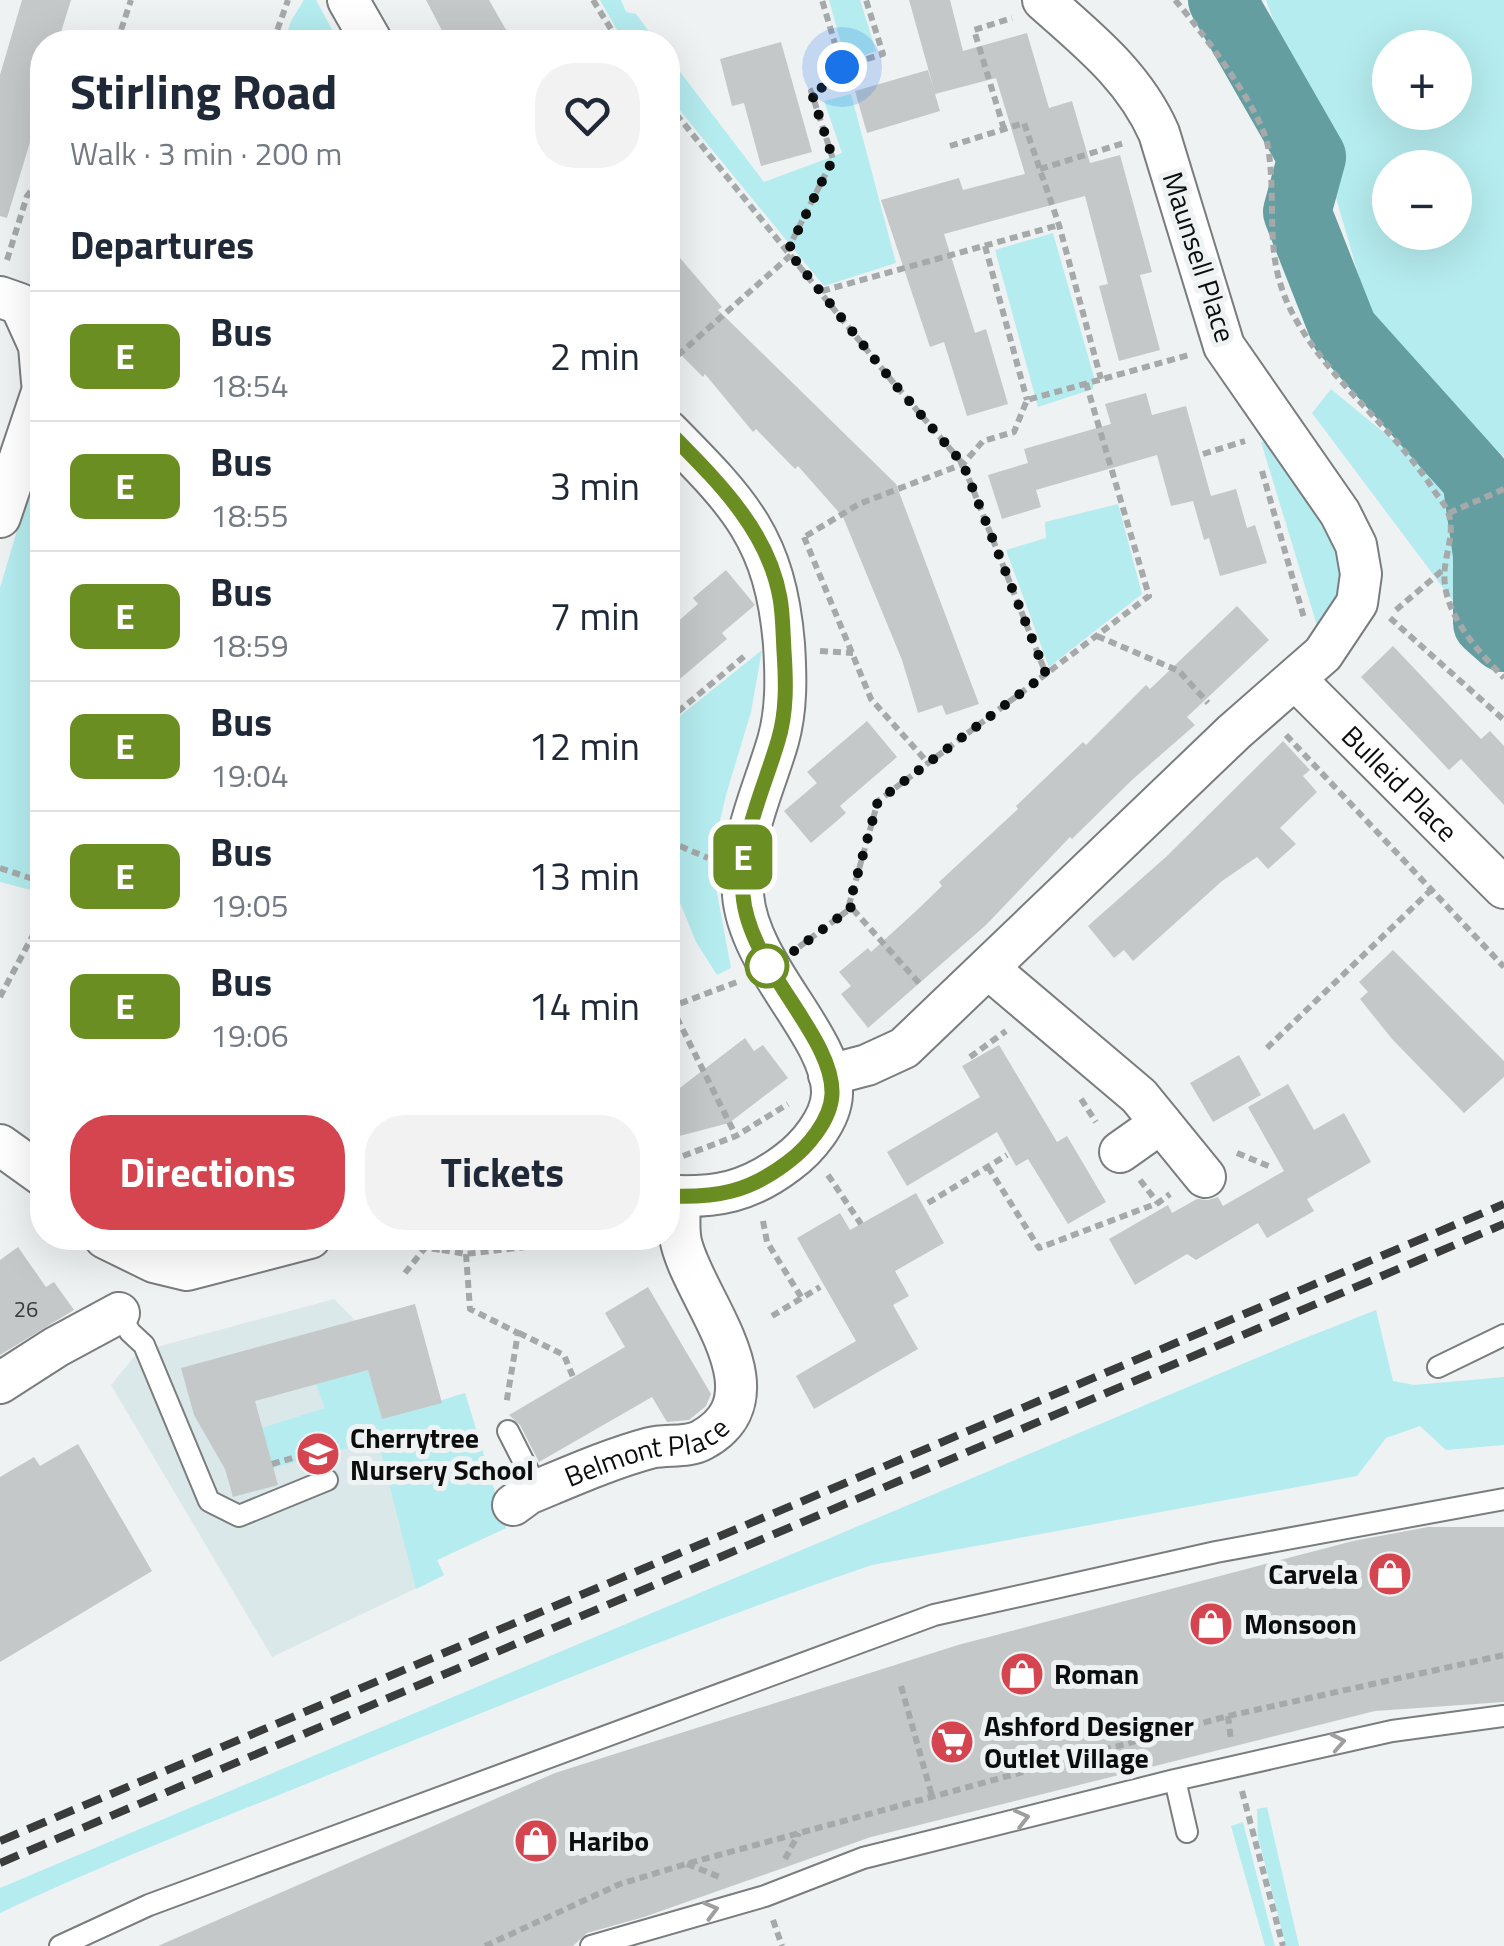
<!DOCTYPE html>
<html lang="en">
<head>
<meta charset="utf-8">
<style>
  :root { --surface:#fff; --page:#f2f2f3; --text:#1f2937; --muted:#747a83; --line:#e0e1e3; --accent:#d5454f }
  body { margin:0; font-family:"Titillium Web",sans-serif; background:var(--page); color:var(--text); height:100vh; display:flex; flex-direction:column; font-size:38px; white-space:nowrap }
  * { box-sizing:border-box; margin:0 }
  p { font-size:32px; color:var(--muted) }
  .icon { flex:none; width:55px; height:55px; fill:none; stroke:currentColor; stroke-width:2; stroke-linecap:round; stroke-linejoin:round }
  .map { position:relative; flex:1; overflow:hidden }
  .sheet { position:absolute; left:30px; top:30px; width:650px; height:1220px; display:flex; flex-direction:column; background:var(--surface); border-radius:40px; box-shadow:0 10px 40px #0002 }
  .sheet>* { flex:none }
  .badge { padding:0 20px; border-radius:15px; font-size:35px; line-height:65px }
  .buttons { position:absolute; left:1372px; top:30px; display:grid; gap:20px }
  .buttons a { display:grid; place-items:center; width:100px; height:100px; border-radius:50%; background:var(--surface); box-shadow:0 10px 40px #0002; font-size:50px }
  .you { position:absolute; width:50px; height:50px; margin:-25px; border:8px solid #fff; border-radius:50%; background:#1a73e8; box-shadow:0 0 0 15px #1a73e833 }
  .map>.badge { position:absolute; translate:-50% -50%; box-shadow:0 0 0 5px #fff }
  h2 { padding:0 40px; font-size:38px; line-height:90px }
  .round { display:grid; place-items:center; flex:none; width:105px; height:105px; border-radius:40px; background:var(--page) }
  .summary { display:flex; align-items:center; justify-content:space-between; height:170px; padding:0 40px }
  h1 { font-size:48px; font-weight:700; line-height:75px }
  .primary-button { display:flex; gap:20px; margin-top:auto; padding:20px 40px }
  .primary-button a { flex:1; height:115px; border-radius:40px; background:var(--accent); color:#fff; font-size:40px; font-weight:700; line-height:115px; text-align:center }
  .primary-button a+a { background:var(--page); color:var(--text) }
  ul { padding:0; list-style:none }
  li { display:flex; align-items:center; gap:30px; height:130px; padding:0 40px; border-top:2px solid var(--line) }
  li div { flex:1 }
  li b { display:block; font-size:38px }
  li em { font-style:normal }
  li .badge { min-width:110px; font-weight:700; text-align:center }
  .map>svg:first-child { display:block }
  .built { fill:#dbe8e9 }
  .green { fill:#b5ecef; fill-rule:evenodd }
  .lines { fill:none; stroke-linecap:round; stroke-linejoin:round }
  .river { stroke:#649ea1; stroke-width:68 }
  .building { fill:#c4c8c8 }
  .service-casing { stroke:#797d7d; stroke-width:24 }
  .minor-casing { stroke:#797d7d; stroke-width:44 }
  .path { stroke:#a6a9aa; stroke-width:6; stroke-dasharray:8 5; stroke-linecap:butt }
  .service { stroke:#fff; stroke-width:20 }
  .minor { stroke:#fff; stroke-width:40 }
  .rail { stroke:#3a3c3c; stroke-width:8; stroke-dasharray:20 10; stroke-linecap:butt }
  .oneway { stroke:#9e9e9e }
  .line-casing { stroke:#fff; stroke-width:22 }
  .line { stroke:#6b8e23; stroke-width:15 }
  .walk { stroke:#0c0d0d; stroke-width:10; stroke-dasharray:0 18 }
  .stop-dot { fill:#fff; stroke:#6b8e23; stroke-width:5 }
  .labels { text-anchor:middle; stroke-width:10; stroke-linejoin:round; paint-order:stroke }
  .number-label { font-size:22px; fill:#3a3c3c }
  .street-label { font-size:28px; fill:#0c0d0d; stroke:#eef2f3 }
  .poi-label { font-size:28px; font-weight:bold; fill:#0c0d0d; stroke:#eef2f3; text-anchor:start }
</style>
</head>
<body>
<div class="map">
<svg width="1504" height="1946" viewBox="0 0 1504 1946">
  <rect width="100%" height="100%" fill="#eef2f3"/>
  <path class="built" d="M334 1299 355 1320 382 1419 465 1393 506 1528 437 1560 444 1575 272 1657 111 1385 138 1352Z"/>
  <path class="green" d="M304 0H316L339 42H284L291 21Z
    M600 0H621L626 12 636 14 657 42H624Z
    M829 0H860L876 51 846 61Z
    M1266 0H1504V457L1372 322 1330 177ZM1390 48H1455V112H1390ZM1390 168H1455V232H1390Z
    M668 56 764 182 842 153 824 101 851 94 896 263 824 286 668 96Z
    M1053 233 1094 377 1093 389 1038 407 995 250Z
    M1331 389 1485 516 1504 509V661L1495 657 1312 413Z
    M1268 441 1339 550 1345 597 1319 632 1261 442Z
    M42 446V893L0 882V588Z
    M1118 504 1142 594 1049 667 1006 550 1046 538 1045 522Z
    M762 650 751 712 726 795 711 860 731 968 717 975 696 942 668 873V710L676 719Z
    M1376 1310 1393 1381 1414 1385 1504 1377V1445L1446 1450 1420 1426 1386 1438 1357 1476 872 1565C703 1622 536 1691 370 1758 246 1809 121 1856 0 1913V1888L1290 1344Z
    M368 1370 382 1419 465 1393 506 1528 437 1560 444 1575 416 1589 378 1440 273 1468 262 1428 325 1408 316 1384Z
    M1267 1807 1299 1946H1286L1258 1837 1257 1809Z
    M1243 1822 1275 1946H1265L1231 1826Z"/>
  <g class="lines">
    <path class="river" d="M1222 0 1312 157 1297 212 1344 331 1476 478 1487 555V623L1504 638"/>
  </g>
  <path class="building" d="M22 0H71L58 42H42V77L34 104 42 106V143L31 139 7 218 0 216V75Z
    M426 0H489L513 42H448Z
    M909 0H950L963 51 1027 33 1049 108 1072 101 1090 163 1120 155 1152 272 1140 275 1160 350 1119 361 1099 286 1108 284 1085 196 944 234 975 333 986 329 1008 404 967 416 944 342 930 347 881 200 959 178 963 190 1025 174 996 78 935 94 940 111 867 133 855 91 928 70 935 93Z
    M781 42 812 152 761 166 744 103 732 106 720 59Z
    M668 244 722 307 718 310 896 484 979 704 946 715 942 705 918 713 902 660 843 517 798 466 795 469 756 429 753 432 705 374 703 377 668 342Z
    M1146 393 1152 415 1186 406 1211 496 1236 489 1247 528 1255 525 1267 563 1220 576 1209 538 1204 540 1193 501 1171 506 1157 455 1036 490 1041 507 1002 519 988 475 1028 463 1024 449 1111 424 1105 404Z
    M726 570 755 605 722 633 727 639 668 689V630L698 604 693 598Z
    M1237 606 1269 640 1187 717 1195 725 1132 780 1072 839 1070 837 986 925 868 1028 841 994 851 986 839 972 868 948 871 952 915 912 942 886 939 882 1018 809 1016 806 1083 742 1086 745 1146 685 1150 689Z
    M1393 646 1481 739 1490 731 1504 746V805L1461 759 1449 770 1361 677Z
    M867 721 897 757 840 806 846 813 811 843 784 811 817 783 807 772Z
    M1283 741 1310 770 1303 776 1317 792 1280 828 1296 844 1268 869 1257 857 1222 881 1133 961 1124 950 1114 958 1088 926 1167 856Z
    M1393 950 1504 1061V1077L1464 1113 1392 1039 1360 999 1368 992 1359 982Z
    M745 1038 754 1051 763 1045 788 1078 729 1123 668 1139V1097Z
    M999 1045 1057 1142 1067 1136 1106 1202 1068 1224 1028 1159 1016 1166 997 1132 907 1186 887 1152 980 1097 962 1066Z
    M1239 1055 1261 1095 1213 1122 1190 1083Z
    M1288 1084 1314 1130 1344 1113 1371 1162 1307 1199 1314 1211 1267 1238 1258 1223 1196 1260 1187 1254 1135 1285 1109 1239 1168 1205 1172 1213 1197 1199 1208 1200 1218 1197 1223 1206 1284 1171 1248 1107Z
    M916 1193 944 1243 895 1271 909 1296 893 1305 918 1349 814 1409 796 1376 856 1341 797 1238 840 1213 850 1230Z
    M18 1247 46 1287 54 1282 74 1310 0 1355V1260Z
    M648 1287 711 1394 706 1406 689 1420 667 1422 652 1397 539 1462 520 1425 509 1415 625 1347 605 1313Z
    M415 1304 442 1403 382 1419 368 1370 255 1401 278 1485 233 1497 225 1469 194 1415 181 1368Z
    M78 1444 152 1571 0 1662V1477L34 1457 40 1466Z
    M1428 1527H1504V1702L1375 1711 871 1837 644 1917 587 1933 573 1946H158L555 1773 958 1645 1353 1541Z"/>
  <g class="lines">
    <defs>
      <path id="service" d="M119 1313 130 1332 144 1345 209 1501 239 1516 327 1480
        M1438 1367 1504 1335
        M508 1431 538 1490
        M1175 1780 1187 1832
        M60 1946 149 1905 934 1615 1216 1552 1504 1499
        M591 1946 765 1896 863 1858 1175 1780 1392 1731 1504 1716"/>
      <g id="minor">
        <path d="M348 0 372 42"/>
        <path d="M0 297 20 304 39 346 42 382"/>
        <path d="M668 431C739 503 775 538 784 644 786 676 787 709 778 741 762 795 739 838 743 895 749 968 834 1037 832 1094 831 1120 807 1148 788 1162 749 1192 717 1198 668 1196"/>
        <path d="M0 517 42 392"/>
        <path id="s1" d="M1295 679 1504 888"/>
        <path d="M989 969 1139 1096 1205 1177"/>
        <path d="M829 1075 867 1065 904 1048 1234 732 1323 654 1357 603 1361 574 1356 545 1340 513 1224 346 1159 133C1134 76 1088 40 1043 0"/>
        <path d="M0 1145 42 1175"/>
        <path d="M1120 1152 1161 1123"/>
        <path d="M105 1238 154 1262 187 1270 310 1238"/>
        <path d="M0 1383 56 1347 119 1313"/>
        <path id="s2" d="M513 1505 528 1494C567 1478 609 1459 650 1448 666 1444 688 1448 702 1440 784 1395 694 1300 681 1242 678 1228 680 1211 680 1196"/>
      </g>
    </defs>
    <use href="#service" class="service-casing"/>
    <use href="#minor" class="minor-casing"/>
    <path class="path" d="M593 0 619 42
      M1175 0C1200 29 1262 110 1268 147 1278 209 1261 258 1295 318 1331 383 1393 427 1433 489 1438 497 1447 506 1449 515 1454 533 1447 549 1445 567 1439 610 1477 650 1504 678
      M117 42 131 0
      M273 42 288 0
      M842 67 883 54 866 0
      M668 104 892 381 963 464 1046 674
      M1004 129 974 30 1012 18
      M950 146 1024 123 1059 225 1101 379
      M1040 169 1124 143
      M985 246 1027 400
      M787 251 833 159 811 91 846 81 822 0
      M7 260 27 196 42 176
      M822 291 1059 225
      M668 364 791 255
      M1203 454 1245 441
      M1262 471 1304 618
      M1449 513 1504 489
      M806 536 859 504 963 464 983 441 1014 432 1027 400 1189 355
      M804 537 871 699 928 763
      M1396 610 1444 569
      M1390 618 1504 720
      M1097 636 1179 671 1208 703
      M820 651 853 653
      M668 720 747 654
      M1286 735 1504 967
      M668 841 708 858
      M0 868 42 882
      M799 947 851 908
      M919 983 849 905 878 801 1149 596 1086 383
      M0 997 42 918
      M671 1006 736 1136
      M668 1008 737 982
      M1267 1048 1432 889
      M970 1057 1006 1031
      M1081 1099 1096 1122
      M1237 1153 1271 1167
      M683 1156 736 1136 788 1104
      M988 1167 1039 1248 1158 1203 1170 1194
      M828 1175 861 1224
      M1140 1180 1158 1203
      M928 1203 1007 1155
      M763 1221 767 1242 803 1300
      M442 1250 466 1254 603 1238
      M466 1254 470 1309 518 1333 506 1405
      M405 1273 425 1248 442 1250 439 1238
      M772 1316 820 1287
      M519 1333 564 1355 573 1377
      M321 1449 338 1444
      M272 1464 309 1453
      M901 1686 932 1796
      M1228 1716 1231 1740
      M1242 1791 1283 1946
      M785 1859 799 1833
      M687 1864 722 1878
      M773 1920 782 1946
      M485 1946 620 1884 686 1864 1228 1716 1504 1655"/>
    <use href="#service" class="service"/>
    <use href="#minor" class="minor"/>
    <path class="rail" d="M0 1841 1504 1204
      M0 1863 1504 1224"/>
  </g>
  <defs><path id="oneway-chevron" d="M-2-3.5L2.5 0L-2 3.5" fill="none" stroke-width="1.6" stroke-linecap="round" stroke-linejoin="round" transform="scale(2.5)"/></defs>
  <g class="oneway">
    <use href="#oneway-chevron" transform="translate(1338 1742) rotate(-11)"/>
    <use href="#oneway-chevron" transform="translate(1022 1818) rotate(-14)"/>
    <use href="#oneway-chevron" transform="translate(711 1910) rotate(-15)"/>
  </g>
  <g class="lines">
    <defs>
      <path id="line" d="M668 431C715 479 768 529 780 598 783 615 783 634 784 651 786 681 787 712 778 741 762 795 739 838 743 895 749 968 834 1036 832 1094 831 1120 807 1148 788 1162 749 1192 717 1198 668 1196"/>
    </defs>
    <use href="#line" class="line-casing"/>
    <use href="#line" class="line"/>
    <path class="walk" d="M767 966 769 970 851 908 849 905 878 801 1046 674 963 464 892 381 788 251 833 159 811 91 846 80 842 67"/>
  </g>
  <defs>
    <symbol id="school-disc" viewBox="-11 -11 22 22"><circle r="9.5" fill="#d5454f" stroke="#eef2f3"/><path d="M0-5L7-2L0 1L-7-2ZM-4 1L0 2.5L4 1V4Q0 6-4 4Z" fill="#fff"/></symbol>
    <symbol id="shop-disc" viewBox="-11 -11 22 22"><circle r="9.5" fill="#d5454f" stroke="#eef2f3"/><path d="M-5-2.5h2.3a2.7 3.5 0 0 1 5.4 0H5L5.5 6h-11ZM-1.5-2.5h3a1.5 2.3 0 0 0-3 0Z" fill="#fff"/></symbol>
    <symbol id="supermarket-disc" viewBox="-11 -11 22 22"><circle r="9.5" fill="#d5454f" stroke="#eef2f3"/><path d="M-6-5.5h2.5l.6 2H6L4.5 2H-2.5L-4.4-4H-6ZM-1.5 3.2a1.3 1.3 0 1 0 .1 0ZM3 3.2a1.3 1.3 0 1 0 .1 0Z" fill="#fff"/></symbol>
  </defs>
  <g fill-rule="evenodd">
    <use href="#school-disc" x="293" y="1429" width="50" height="50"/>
    <use href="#shop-disc" x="1365" y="1549" width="50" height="50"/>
    <use href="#shop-disc" x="1186" y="1599" width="50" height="50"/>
    <use href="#shop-disc" x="997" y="1649" width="50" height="50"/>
    <use href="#supermarket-disc" x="927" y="1717" width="50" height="50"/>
    <use href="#shop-disc" x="511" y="1816" width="50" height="50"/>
  </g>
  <circle class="stop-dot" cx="767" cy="966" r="20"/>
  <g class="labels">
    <g class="number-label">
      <text x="26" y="1317">26</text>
    </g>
    <g class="street-label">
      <text transform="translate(1199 257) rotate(72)" y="10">Maunsell Place</text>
      <text dy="10" stroke="none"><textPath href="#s1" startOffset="148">Bulleid Place</textPath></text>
      <text dy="10" stroke="none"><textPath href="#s2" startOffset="145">Belmont Place</textPath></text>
    </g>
    <g class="poi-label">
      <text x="350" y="1448">Cherrytree<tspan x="350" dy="32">Nursery School</tspan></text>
      <text x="1358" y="1584" text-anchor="end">Carvela</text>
      <text x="1244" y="1634">Monsoon</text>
      <text x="1054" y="1684">Roman</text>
      <text x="984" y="1736">Ashford Designer<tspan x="984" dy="32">Outlet Village</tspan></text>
      <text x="568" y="1851">Haribo</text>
    </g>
  </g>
</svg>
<div class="buttons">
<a>+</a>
<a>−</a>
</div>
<div class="you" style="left:842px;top:67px"></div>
<b class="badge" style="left:743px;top:857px;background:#6b8e23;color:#fff">E</b>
<section class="sheet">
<div class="summary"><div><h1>Stirling Road</h1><p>Walk · 3 min · 200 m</p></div><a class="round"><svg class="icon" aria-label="heart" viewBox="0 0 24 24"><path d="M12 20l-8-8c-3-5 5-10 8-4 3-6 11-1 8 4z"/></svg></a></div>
<h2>Departures</h2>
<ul>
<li><span class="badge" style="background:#6b8e23;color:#fff">E</span><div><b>Bus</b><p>18:54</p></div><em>2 min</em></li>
<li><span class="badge" style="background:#6b8e23;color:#fff">E</span><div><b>Bus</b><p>18:55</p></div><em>3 min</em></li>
<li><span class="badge" style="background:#6b8e23;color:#fff">E</span><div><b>Bus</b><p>18:59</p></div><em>7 min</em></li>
<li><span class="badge" style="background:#6b8e23;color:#fff">E</span><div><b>Bus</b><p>19:04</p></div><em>12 min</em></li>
<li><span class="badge" style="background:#6b8e23;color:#fff">E</span><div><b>Bus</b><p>19:05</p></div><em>13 min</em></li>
<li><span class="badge" style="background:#6b8e23;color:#fff">E</span><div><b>Bus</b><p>19:06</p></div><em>14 min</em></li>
</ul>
<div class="primary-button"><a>Directions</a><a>Tickets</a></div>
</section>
</div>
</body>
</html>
